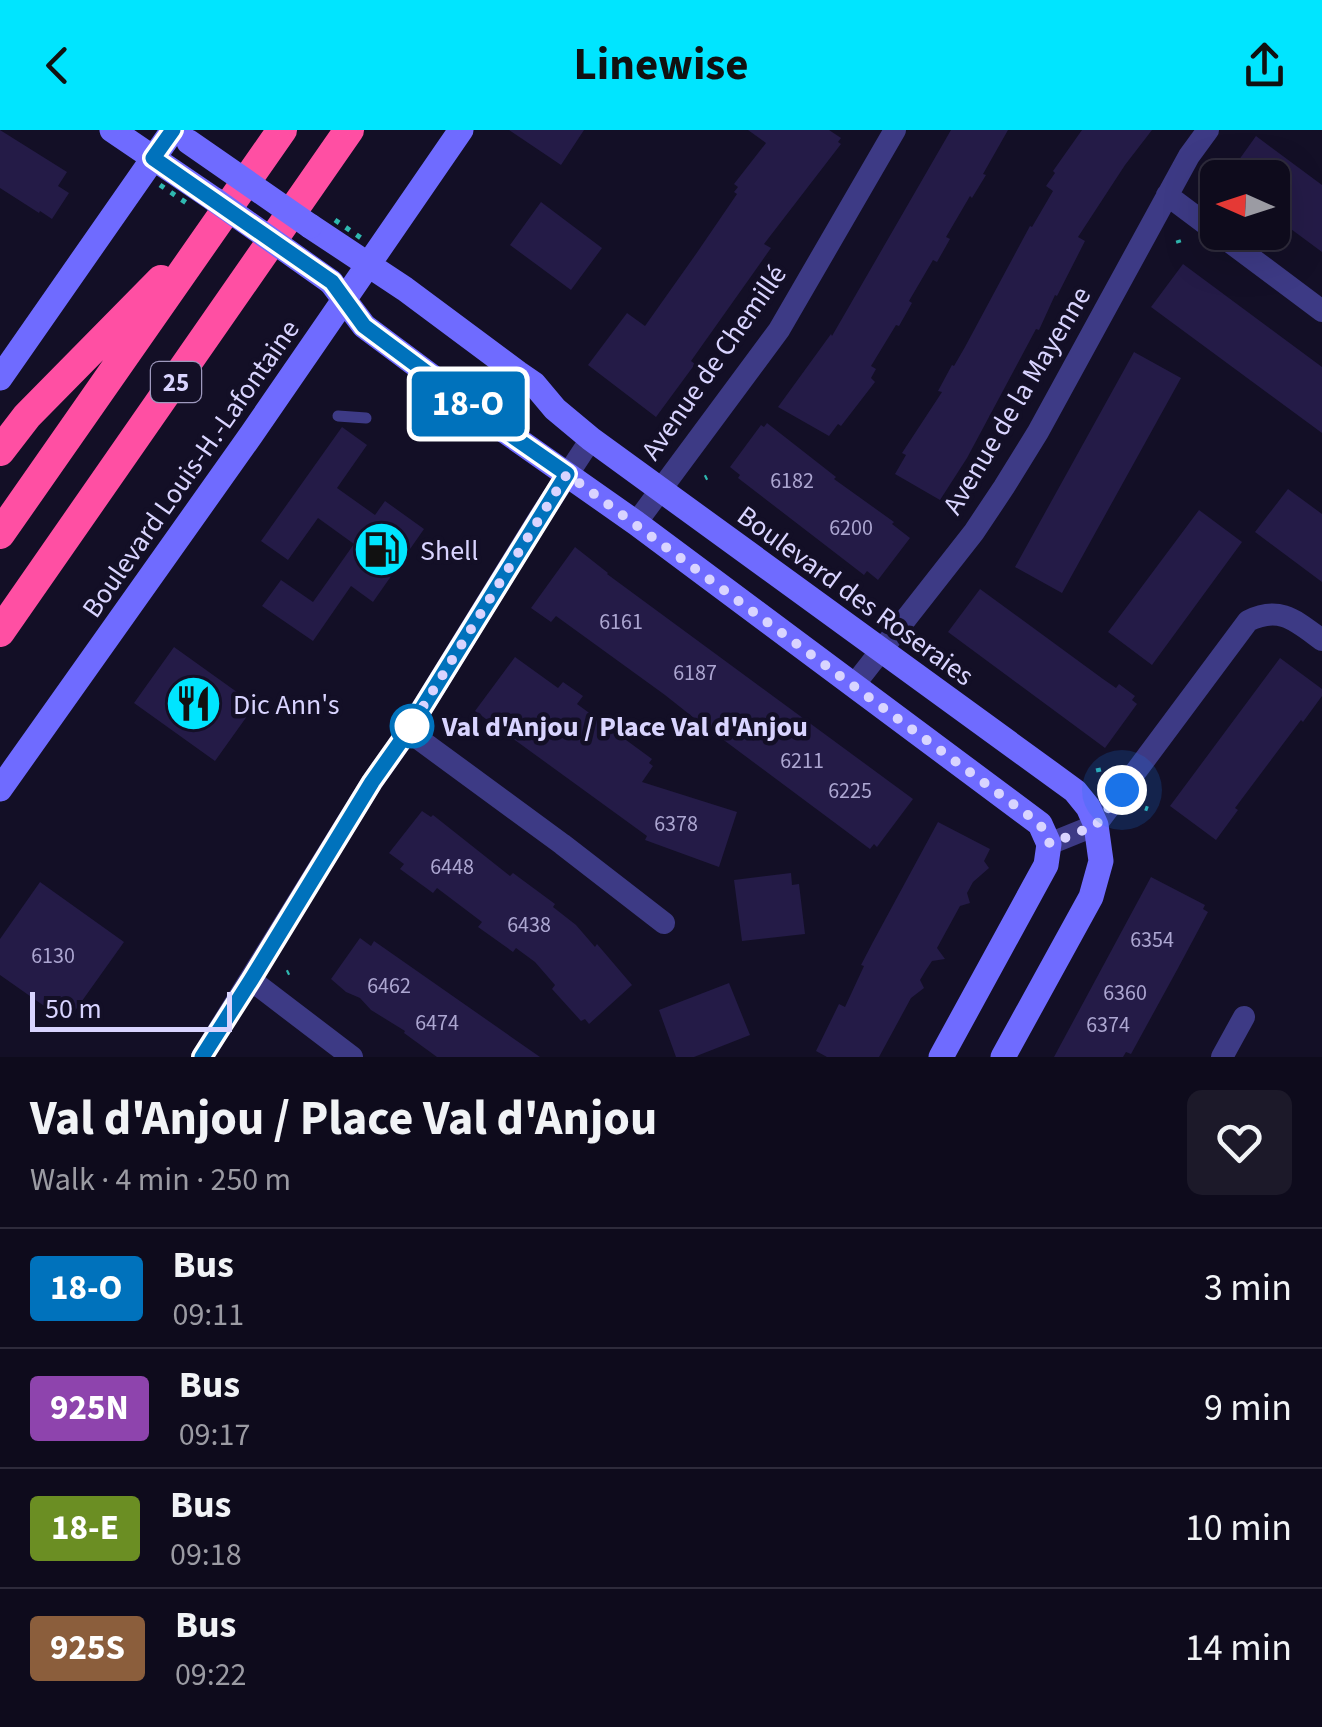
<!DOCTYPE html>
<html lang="en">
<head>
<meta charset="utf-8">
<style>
  :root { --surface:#0e0b1c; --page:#1c1929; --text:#f1f3f6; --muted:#9b9ba3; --line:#2e2b3b; --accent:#00e5ff }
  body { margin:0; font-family:"Source Sans 3",sans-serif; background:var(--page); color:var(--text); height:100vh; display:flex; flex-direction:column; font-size:38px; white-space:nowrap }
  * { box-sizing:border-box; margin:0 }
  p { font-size:32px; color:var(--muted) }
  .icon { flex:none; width:55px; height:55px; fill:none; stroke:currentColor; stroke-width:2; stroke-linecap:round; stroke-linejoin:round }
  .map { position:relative; height:927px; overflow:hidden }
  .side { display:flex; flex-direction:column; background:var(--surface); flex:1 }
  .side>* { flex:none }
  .badge { padding:0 20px; border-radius:8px; font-size:35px; line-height:65px }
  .needle { width:65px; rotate:273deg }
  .fabs { position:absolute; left:1200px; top:30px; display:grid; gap:20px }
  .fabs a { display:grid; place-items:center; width:90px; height:90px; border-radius:15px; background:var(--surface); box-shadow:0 10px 40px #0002,0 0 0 2px var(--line); font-size:50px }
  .scale { position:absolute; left:30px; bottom:25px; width:202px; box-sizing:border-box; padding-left:10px; border:5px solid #d9d4ff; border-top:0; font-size:28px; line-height:35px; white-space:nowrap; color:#d9d4ff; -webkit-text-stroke:8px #130f26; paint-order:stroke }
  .you { position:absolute; width:50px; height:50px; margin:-25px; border:8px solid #fff; border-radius:50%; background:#1a73e8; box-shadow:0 0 0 15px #1a73e833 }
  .map>.badge { position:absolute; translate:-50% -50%; box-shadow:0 0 0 5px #fff }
  .round { display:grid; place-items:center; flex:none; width:105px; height:105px; border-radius:15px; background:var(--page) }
  .summary { display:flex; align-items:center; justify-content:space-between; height:170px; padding:0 30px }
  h1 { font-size:48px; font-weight:700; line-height:75px }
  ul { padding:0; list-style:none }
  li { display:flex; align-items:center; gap:30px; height:120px; padding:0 30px; border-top:2px solid var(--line) }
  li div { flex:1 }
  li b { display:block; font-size:38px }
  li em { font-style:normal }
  li .badge { min-width:110px; font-weight:700; text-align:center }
  header { display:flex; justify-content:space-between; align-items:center; height:130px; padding:0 30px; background:var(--accent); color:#111; font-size:45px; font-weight:700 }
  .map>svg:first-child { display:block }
  .building { fill:#241b47 }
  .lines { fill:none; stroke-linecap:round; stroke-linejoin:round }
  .path { stroke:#2fb8b0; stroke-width:5; stroke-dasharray:5 8; stroke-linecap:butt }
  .lane { stroke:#3d3a85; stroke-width:11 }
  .street { stroke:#3d3a85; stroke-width:22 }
  .secondary { stroke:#6f6bff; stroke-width:25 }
  .highway { stroke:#ff4fa3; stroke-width:30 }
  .path-bridge { stroke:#2fb8b0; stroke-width:5; stroke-dasharray:5 8; stroke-linecap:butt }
  .secondary-bridge { stroke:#6f6bff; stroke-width:25 }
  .line-casing { stroke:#fff; stroke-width:22 }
  .line { stroke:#0072bc; stroke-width:15 }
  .walk { stroke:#d9d4ff; stroke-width:10; stroke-dasharray:0 18 }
  .stop-dot { fill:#fff; stroke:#0072bc; stroke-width:5 }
  .labels { text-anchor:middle; stroke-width:9; stroke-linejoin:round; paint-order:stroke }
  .number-label { font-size:22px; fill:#aca6d1 }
  .shield { fill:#130f26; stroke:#9e99be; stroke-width:2.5 }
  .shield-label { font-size:25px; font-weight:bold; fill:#d9d4ff }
  .street-label { font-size:28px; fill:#d9d4ff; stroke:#130f26 }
  .poi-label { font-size:28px; fill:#d9d4ff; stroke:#130f26; text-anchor:start }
  .stop-label { font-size:28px; font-weight:bold; fill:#d9d4ff; stroke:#130f26; text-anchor:start }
</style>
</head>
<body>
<header><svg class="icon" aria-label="back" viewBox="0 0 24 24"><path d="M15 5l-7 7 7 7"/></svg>Linewise<svg class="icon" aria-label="share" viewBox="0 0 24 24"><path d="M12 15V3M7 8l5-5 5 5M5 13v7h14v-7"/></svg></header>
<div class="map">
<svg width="1322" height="927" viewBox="0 0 1322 927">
  <rect width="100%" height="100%" fill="#130f26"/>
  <path class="building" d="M0 0 67 42 58 56 69 63 52 89 40 81 39 83 0 58Z
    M509 0H584L561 35Z
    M748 0H829L841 8 838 12 841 14 764 114 771 118 691 231 695 234 656 287 588 235 627 183 645 196 696 124 737 64 734 62 738 57 734 54 766 13Z
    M951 0H1008L983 44 986 45 972 68 970 66 946 107 950 109 937 132 933 130 909 171 912 173 899 196 896 195 871 236 876 239 871 248 875 252 841 296 838 294 829 306 778 277 831 204 832 206Z
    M1082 0H1152L1125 35 1078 107 1085 111 1057 166 1055 165 1039 200 1036 199 967 328 940 370 895 344 906 325 902 323 942 262 938 261 952 235 954 236 965 217 1030 96 1032 97 1053 61 1046 56 1055 43 1053 41Z
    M1256 6 1322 55V122L1272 85V48H1226Z
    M541 72 602 118 571 160 510 115Z
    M1183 134 1322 237V303L1151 177Z
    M1134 222 1181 248 1062 463 1015 437Z
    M767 293 836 347 834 349 894 392 892 394 910 408 878 450 867 441 864 445 738 348 740 345 730 337 761 295 764 297Z
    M342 297 367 315 337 358 375 385 385 371 424 399 373 472 351 456 313 511 262 476 281 450 313 472 354 414 318 388 288 430 261 411Z
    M1288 359 1322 384V452L1255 402Z
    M1199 380 1242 412 1152 535 1108 502Z
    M575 417 608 443 607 444 913 669 877 717 874 714 870 719 717 605 715 608 692 590 694 588 665 565 556 486 551 492 531 478Z
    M980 459 1103 549 1116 558 1119 554 1135 566 1132 570 1137 574 1105 618 948 502Z
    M174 517 255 575 215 631 134 573Z
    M515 527 558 558 563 552 583 566 577 574 652 629 649 633 653 636 642 652 737 682 719 737 645 710 647 706 475 581Z
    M1280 528 1322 559V566L1303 592 1301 590 1235 678 1238 680 1216 710 1170 676Z
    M422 681 431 687 433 685 510 746 513 743 555 774 553 777 576 795 595 817 597 814 632 855 589 894 585 889 581 891 552 859 555 855 535 832 516 818 513 822 478 797 482 792 437 758 433 763 400 739 404 734 389 723Z
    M938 692 990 719 984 731 989 738 973 752 967 763 970 773 960 776 937 818 945 829 932 831 926 840 920 850 924 858 911 868 879 927H827L816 921 839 874 845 877 864 836 861 835 873 812Z
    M791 743 792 755 799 754 805 804 742 811 734 750Z
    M1151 747 1205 775 1203 779 1208 782 1177 840 1131 924 1126 922 1123 927H1054Z
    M40 752 124 812 67 892 0 845V809Z
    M360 808 371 816 374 811 540 927H437L404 903 405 901 371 880 360 868 346 862 331 849Z
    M729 853 750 905 694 927H676L659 880Z"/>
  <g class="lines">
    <path class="path" d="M1178 110 1179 113
      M654 309 655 313
      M705 348 707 347
      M876 477 877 474
      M927 514H930
      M1098 638 1099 642
      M1145 678 1148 679
      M287 843 289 842"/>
    <path class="lane" d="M338 286 366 288"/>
    <path class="street" d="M1167 65 1322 181
      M636 393 779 200 895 0
      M854 555 974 402 1004 357 1038 302 1189 26 1208 0
      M408 601 562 714 664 793
      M1049 714 1096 695 1248 491C1280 475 1296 491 1322 510
      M251 850 352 927
      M202 927 372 652 408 601 541 385 591 309
      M1222 927 1244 887"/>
    <path class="secondary" d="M112 0 215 70
      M310 96 405 159 518 243 534 254 555 279 591 309 1075 661 1088 677 1096 695 1101 731 1091 767 1003 927
      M331 152 364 196 505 301 636 393 1040 694 1049 714 1046 735 941 927
      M0 248 173 0
      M0 659 251 305 461 0"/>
    <path class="highway" d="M0 321 27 286 161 150
      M0 404 282 0
      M0 502 349 0"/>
    <path class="path-bridge" d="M160 55 191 76
      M335 90 361 108"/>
    <path class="secondary-bridge" d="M189 12 310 96
      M215 70 331 152"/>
  </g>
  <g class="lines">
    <defs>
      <path id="line" d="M173 0 153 28 332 152 364 196 505 301 567 344 408 601 372 652 251 850 202 927"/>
    </defs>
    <use href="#line" class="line-casing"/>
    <use href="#line" class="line"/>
    <path class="walk" d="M412 596 408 601 567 344 1040 694 1050 714 1096 695 1122 660"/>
  </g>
  <defs>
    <symbol id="fuel-disc" viewBox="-11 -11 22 22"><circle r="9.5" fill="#00e5ff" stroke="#130f26"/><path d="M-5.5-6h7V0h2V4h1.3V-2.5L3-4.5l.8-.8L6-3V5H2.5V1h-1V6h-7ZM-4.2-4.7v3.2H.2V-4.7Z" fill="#111"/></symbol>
    <symbol id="restaurant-disc" viewBox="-11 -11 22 22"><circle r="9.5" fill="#00e5ff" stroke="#130f26"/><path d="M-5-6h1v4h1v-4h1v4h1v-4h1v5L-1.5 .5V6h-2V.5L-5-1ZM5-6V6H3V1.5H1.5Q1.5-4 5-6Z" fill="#111"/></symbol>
  </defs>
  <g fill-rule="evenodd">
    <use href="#fuel-disc" x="350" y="388" width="63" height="63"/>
    <use href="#restaurant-disc" x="162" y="542" width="63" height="63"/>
  </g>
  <circle class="stop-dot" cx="412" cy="596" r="20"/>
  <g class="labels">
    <g class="number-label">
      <text x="792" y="358">6182</text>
      <text x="851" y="405">6200</text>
      <text x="621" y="499">6161</text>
      <text x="695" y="550">6187</text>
      <text x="802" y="638">6211</text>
      <text x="850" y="668">6225</text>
      <text x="676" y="701">6378</text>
      <text x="452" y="744">6448</text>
      <text x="529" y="802">6438</text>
      <text x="1152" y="817">6354</text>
      <text x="53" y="833">6130</text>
      <text x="389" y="863">6462</text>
      <text x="1125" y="870">6360</text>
      <text x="437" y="900">6474</text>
      <text x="1108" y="902">6374</text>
    </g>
    <rect class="shield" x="151" y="232" width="50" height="40" rx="8"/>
    <g class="shield-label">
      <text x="176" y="261">25</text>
    </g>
    <g class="street-label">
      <text transform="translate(713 232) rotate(-55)" y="10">Avenue de Chemillé</text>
      <text transform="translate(1016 270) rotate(-59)" y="10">Avenue de la Mayenne</text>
      <text transform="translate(190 338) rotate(-55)" y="10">Boulevard Louis-H.-Lafontaine</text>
      <text transform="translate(856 465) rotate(36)" y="10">Boulevard des Roseraies</text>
    </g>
    <g class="poi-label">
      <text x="420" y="430">Shell</text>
      <text x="233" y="584">Dic Ann's</text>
    </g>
    <g class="stop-label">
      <text x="442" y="606">Val d'Anjou / Place Val d'Anjou</text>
    </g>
  </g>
</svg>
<div class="fabs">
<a><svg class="needle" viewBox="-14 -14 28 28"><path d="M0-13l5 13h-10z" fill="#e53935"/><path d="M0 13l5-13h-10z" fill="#9b9ba3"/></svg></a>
</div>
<div class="scale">50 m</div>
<div class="you" style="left:1122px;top:660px"></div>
<b class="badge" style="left:468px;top:274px;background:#0072bc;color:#fff">18-O</b>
</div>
<section class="side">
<div class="summary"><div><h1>Val d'Anjou / Place Val d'Anjou</h1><p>Walk · 4 min · 250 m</p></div><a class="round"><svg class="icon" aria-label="heart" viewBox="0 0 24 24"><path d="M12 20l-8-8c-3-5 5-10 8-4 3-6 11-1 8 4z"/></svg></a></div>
<ul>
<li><span class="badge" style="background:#0072bc;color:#fff">18-O</span><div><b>Bus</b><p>09:11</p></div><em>3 min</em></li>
<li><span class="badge" style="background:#8e44ad;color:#fff">925N</span><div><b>Bus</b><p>09:17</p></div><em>9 min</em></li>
<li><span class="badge" style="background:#6b8e23;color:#fff">18-E</span><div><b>Bus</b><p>09:18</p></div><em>10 min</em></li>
<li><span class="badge" style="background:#8b5e3c;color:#fff">925S</span><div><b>Bus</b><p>09:22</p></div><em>14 min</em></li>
</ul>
</section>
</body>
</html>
